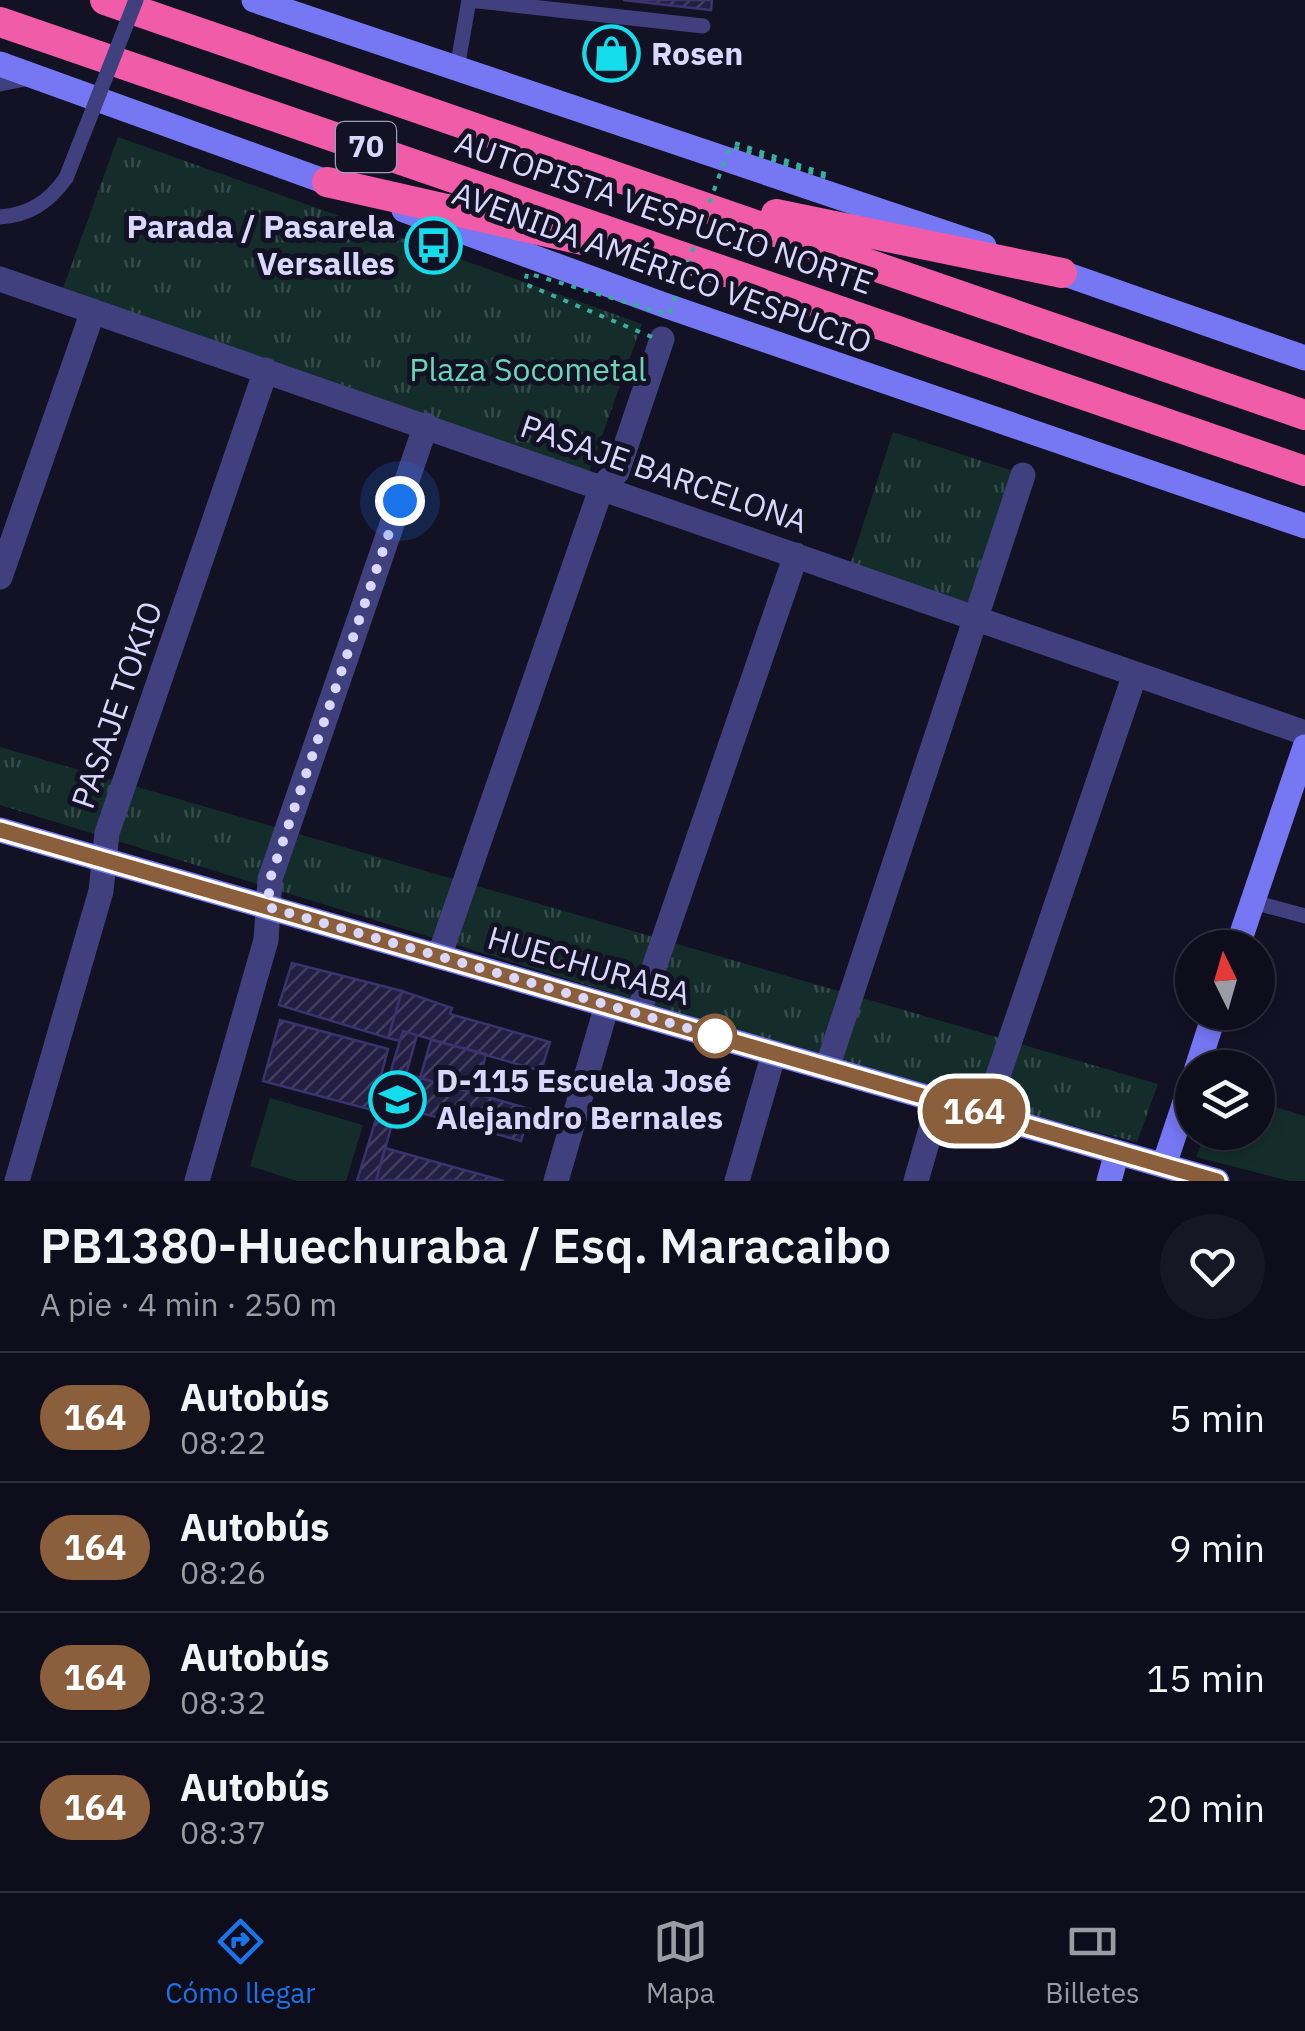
<!DOCTYPE html>
<html lang="es">
<head>
<meta charset="utf-8">
<style>
  :root { --surface:#0e0d1b; --page:#171624; --text:#f1f3f6; --muted:#9b9ca3; --line:#2e2d3a; --accent:#1a73e8 }
  body { margin:0; font-family:"IBM Plex Sans",sans-serif; background:var(--page); color:var(--text); height:100vh; display:flex; flex-direction:column; font-size:38px; white-space:nowrap }
  * { box-sizing:border-box; margin:0 }
  p { font-size:32px; color:var(--muted) }
  .icon { flex:none; width:55px; height:55px; fill:none; stroke:currentColor; stroke-width:2; stroke-linecap:round; stroke-linejoin:round }
  .map { position:relative; height:1181px; overflow:hidden }
  .sheet { display:flex; flex-direction:column; background:var(--surface); flex:1 }
  .sheet>* { flex:none }
  .badge { padding:0 20px; border-radius:32px; font-size:35px; line-height:65px }
  .needle { width:65px; rotate:355deg }
  .buttons { position:absolute; left:1175px; top:930px; display:grid; gap:20px }
  .buttons a { display:grid; place-items:center; width:100px; height:100px; border-radius:50%; background:var(--surface); box-shadow:0 5px 15px #0003,0 0 0 2px var(--line); font-size:50px }
  .you { position:absolute; width:50px; height:50px; margin:-25px; border:8px solid #fff; border-radius:50%; background:#1a73e8; box-shadow:0 0 0 15px #1a73e833 }
  .map>.badge { position:absolute; translate:-50% -50%; box-shadow:0 0 0 5px #fff }
  .round { display:grid; place-items:center; flex:none; width:105px; height:105px; border-radius:52px; background:var(--page) }
  .headline { display:flex; align-items:center; justify-content:space-between; height:170px; padding:0 40px }
  h1 { font-size:48px; font-weight:600; line-height:75px }
  ul { padding:0; list-style:none }
  li { display:flex; align-items:center; gap:30px; height:130px; padding:0 40px; border-top:2px solid var(--line) }
  li div { flex:1 }
  li b { display:block; font-size:38px }
  li em { font-style:normal }
  li .badge { min-width:110px; font-weight:700; text-align:center }
  .dock { display:flex; justify-content:space-around; align-items:center; height:140px; border-top:2px solid var(--line); background:var(--surface); font-size:28px; color:var(--muted) }
  .dock a { display:grid; justify-items:center; gap:5px }
  .dock .current { color:var(--accent) }
  .map>svg:first-child { display:block }
  .grass { fill:#142d2b }
  .park { fill:url(#park-tufts) }
  .building { fill:url(#building-hatch); stroke:#3c326d; stroke-width:2.5 }
  .lines { fill:none; stroke-linecap:round; stroke-linejoin:round }
  .lane { stroke:#40407f; stroke-width:15 }
  .street { stroke:#40407f; stroke-width:25 }
  .secondary { stroke:#7677f3; stroke-width:25 }
  .highway { stroke:#f15ca8; stroke-width:30 }
  .path-bridge { stroke:#39ada2; stroke-width:4; stroke-dasharray:5 8; stroke-linecap:butt }
  .lane-bridge { stroke:#40407f; stroke-width:15 }
  .line-casing { stroke:#fff; stroke-width:22 }
  .line { stroke:#8b5e3c; stroke-width:15 }
  .walk { stroke:#dad7fc; stroke-width:10; stroke-dasharray:0 18 }
  .stop-dot { fill:#fff; stroke:#8b5e3c; stroke-width:5 }
  .labels { text-anchor:middle; stroke-width:10; stroke-linejoin:round; paint-order:stroke }
  .shield { fill:#131124; stroke:#9e9cbb; stroke-width:2.5 }
  .shield-label { font-size:30px; font-weight:bold; fill:#dad7fc }
  .poi-label { font-size:32px; font-weight:bold; fill:#dad7fc; stroke:#131124; text-anchor:start }
  .street-label { font-size:32px; fill:#dad7fc; stroke:#131124 }
  .park-label { font-size:32px; fill:#68d6b7; stroke:#131124 }
</style>
</head>
<body>
<div class="map">
<svg width="1305" height="1181" viewBox="0 0 1305 1181">
  <defs>
    <pattern id="park-tufts" width="24" height="20" patternUnits="userSpaceOnUse" patternTransform="scale(2.5)"><rect width="24" height="20" fill="#142d2b"/><path d="M3 7l-1-3M5 7V3M7 7l1-3M15 17l-1-3M17 17v-4M19 17l1-3" fill="none" stroke="#364b4b"/></pattern>
    <pattern id="building-hatch" width="6" height="6" patternUnits="userSpaceOnUse" patternTransform="scale(2.5)"><rect width="6" height="6" fill="#241e43"/><path d="M-1 1l2-2M0 6l6-6M5 7l2-2" fill="none" stroke="#433e5f"/></pattern>
  </defs>
  <rect width="100%" height="100%" fill="#131124"/>
  <path class="grass" d="M270 1098 363 1125 346 1181H297L250 1166Z
    M1258 1102 1305 1116V1181H1290L1196 1157 1206 1133 1258 1132Z"/>
  <path class="park" d="M118 137 642 324 587 478 62 291Z
    M893 432 1016 472 972 608 849 568Z
    M0 747 1158 1084 1137 1142 971 1101 762 1039 0 805Z"/>
  <path class="building" d="M623 0H712L711 10Z
    M292 963 402 991 388 1038 279 1005Z
    M402 991 452 1008 450 1014 550 1042 541 1071 403 1031 400 1041 388 1038Z
    M280 1020 388 1049 372 1110 263 1081Z
    M403 1031 417 1035 376 1181H357Z
    M431 1040 486 1054 476 1093 420 1078Z
    M406 1074 530 1109 521 1141 396 1106Z
    M385 1148 504 1181 376 1180Z"/>
  <g class="lines">
    <path class="lane" d="M469 0 703 26
      M457 69 469 0
      M0 84 30 78
      M0 217C29 215 49 202 66 178
      M1253 902 1305 916"/>
    <path class="street" d="M0 279 1305 733
      M0 577 93 311
      M439 957 602 486 617 472 662 339
      M638 1014 796 555
      M827 1068 1023 475
      M985 1114 1135 674
      M17 1181 101 891 107 833 266 370
      M197 1181 266 940 270 879 426 425
      M556 1181 607 1005
      M737 1181 774 1053
      M916 1181 939 1101"/>
    <path class="secondary" d="M254 0 984 246
      M0 64 343 188
      M404 210 664 305 1305 526
      M1045 267 1305 358
      M0 830 1217 1181
      M1237 948 1305 747
      M1197 1068 1215 1012
      M1164 1165 1192 1081
      M1109 1181 1117 1152"/>
    <path class="highway" d="M105 0 1305 415
      M0 22 1305 471
      M327 182 583 240
      M776 214 1062 273"/>
    <path class="path-bridge" d="M652 337 525 284 527 273 669 315 730 146 828 178V175L732 142"/>
    <path class="lane-bridge" d="M66 178 136 0"/>
  </g>
  <g class="lines">
    <defs>
      <path id="line" d="M0 830 1217 1181"/>
    </defs>
    <use href="#line" class="line-casing"/>
    <use href="#line" class="line"/>
    <path class="walk" d="M400 501 270 879 268 907 715 1036"/>
  </g>
  <defs>
    <symbol id="shop-ring" viewBox="-11 -11 22 22"><circle r="9.5" fill="#131124" stroke="#14dcea" stroke-width="1.5"/><path d="M-5-2.5h2.3a2.7 3.5 0 0 1 5.4 0H5L5.5 6h-11ZM-1.5-2.5h3a1.5 2.3 0 0 0-3 0Z" fill="#14dcea"/></symbol>
    <symbol id="bus-ring" viewBox="-11 -11 22 22"><circle r="9.5" fill="#131124" stroke="#14dcea" stroke-width="1.5"/><path d="M-5-6H5V4H4V6H2V4H-2V6H-4V4H-5ZM-3.5-4V0h7V-4ZM-3.5 1.2v1.5H-2V1.2ZM2 1.2v1.5H3.5V1.2Z" fill="#14dcea"/></symbol>
    <symbol id="school-ring" viewBox="-11 -11 22 22"><circle r="9.5" fill="#131124" stroke="#14dcea" stroke-width="1.5"/><path d="M0-5L7-2L0 1L-7-2ZM-4 1L0 2.5L4 1V4Q0 6-4 4Z" fill="#14dcea"/></symbol>
  </defs>
  <g fill-rule="evenodd">
    <use href="#shop-ring" x="580" y="22" width="63" height="63"/>
    <use href="#bus-ring" x="402" y="214" width="63" height="63"/>
    <use href="#school-ring" x="366" y="1068" width="63" height="63"/>
  </g>
  <circle class="stop-dot" cx="715" cy="1036" r="20"/>
  <g class="labels">
    <rect class="shield" x="336" y="122" width="60" height="50" rx="8"/>
    <g class="shield-label">
      <text x="366" y="157">70</text>
    </g>
    <g class="poi-label">
      <text x="651" y="65">Rosen</text>
      <text x="395" y="238" text-anchor="end">Parada / Pasarela<tspan x="395" dy="37">Versalles</tspan></text>
      <text x="436" y="1092">D-115 Escuela José<tspan x="436" dy="37">Alejandro Bernales</tspan></text>
    </g>
    <g class="street-label">
      <text transform="translate(664 213) rotate(19)" y="11">AUTOPISTA VESPUCIO NORTE</text>
      <text transform="translate(662 268) rotate(20)" y="11">AVENIDA AMÉRICO VESPUCIO</text>
      <text transform="translate(664 474) rotate(19)" y="11">PASAJE BARCELONA</text>
      <text transform="translate(117 705) rotate(-71)" y="11">PASAJE TOKIO</text>
      <text transform="translate(589 966) rotate(16)" y="11">HUECHURABA</text>
    </g>
    <g class="park-label">
      <text x="528" y="381">Plaza Socometal</text>
    </g>
  </g>
</svg>
<div class="buttons">
<a><svg class="needle" viewBox="-14 -14 28 28"><path d="M0-13l5 13h-10z" fill="#e53935"/><path d="M0 13l5-13h-10z" fill="#9b9ca3"/></svg></a>
<a><svg class="icon" aria-label="layers" viewBox="0 0 24 24"><path d="M12 4l9 5-9 5-9-5zM3 14l9 5 9-5"/></svg></a>
</div>
<div class="you" style="left:400px;top:501px"></div>
<b class="badge" style="left:974px;top:1111px;background:#8b5e3c;color:#fff">164</b>
</div>
<section class="sheet">
<div class="headline"><div><h1>PB1380-Huechuraba / Esq. Maracaibo</h1><p>A pie · 4 min · 250 m</p></div><a class="round"><svg class="icon" aria-label="heart" viewBox="0 0 24 24"><path d="M12 20l-8-8c-3-5 5-10 8-4 3-6 11-1 8 4z"/></svg></a></div>
<ul>
<li><span class="badge" style="background:#8b5e3c;color:#fff">164</span><div><b>Autobús</b><p>08:22</p></div><em>5 min</em></li>
<li><span class="badge" style="background:#8b5e3c;color:#fff">164</span><div><b>Autobús</b><p>08:26</p></div><em>9 min</em></li>
<li><span class="badge" style="background:#8b5e3c;color:#fff">164</span><div><b>Autobús</b><p>08:32</p></div><em>15 min</em></li>
<li><span class="badge" style="background:#8b5e3c;color:#fff">164</span><div><b>Autobús</b><p>08:37</p></div><em>20 min</em></li>
</ul>
</section>
<nav class="dock">
<a class="current"><svg class="icon" aria-label="directions" viewBox="0 0 24 24"><path d="M12 3l9 9-9 9-9-9zM9 14v-3h6M13 9l2 2-2 2"/></svg>Cómo llegar</a>
<a><svg class="icon" aria-label="map" viewBox="0 0 24 24"><path d="M3 6l6-2 6 2 6-2v14l-6 2-6-2-6 2zM9 4v14M15 6v14"/></svg>Mapa</a>
<a><svg class="icon" aria-label="tickets" viewBox="0 0 24 24"><path d="M3 7h18v10H3zM15 7v10"/></svg>Billetes</a>
</nav>
</body>
</html>
